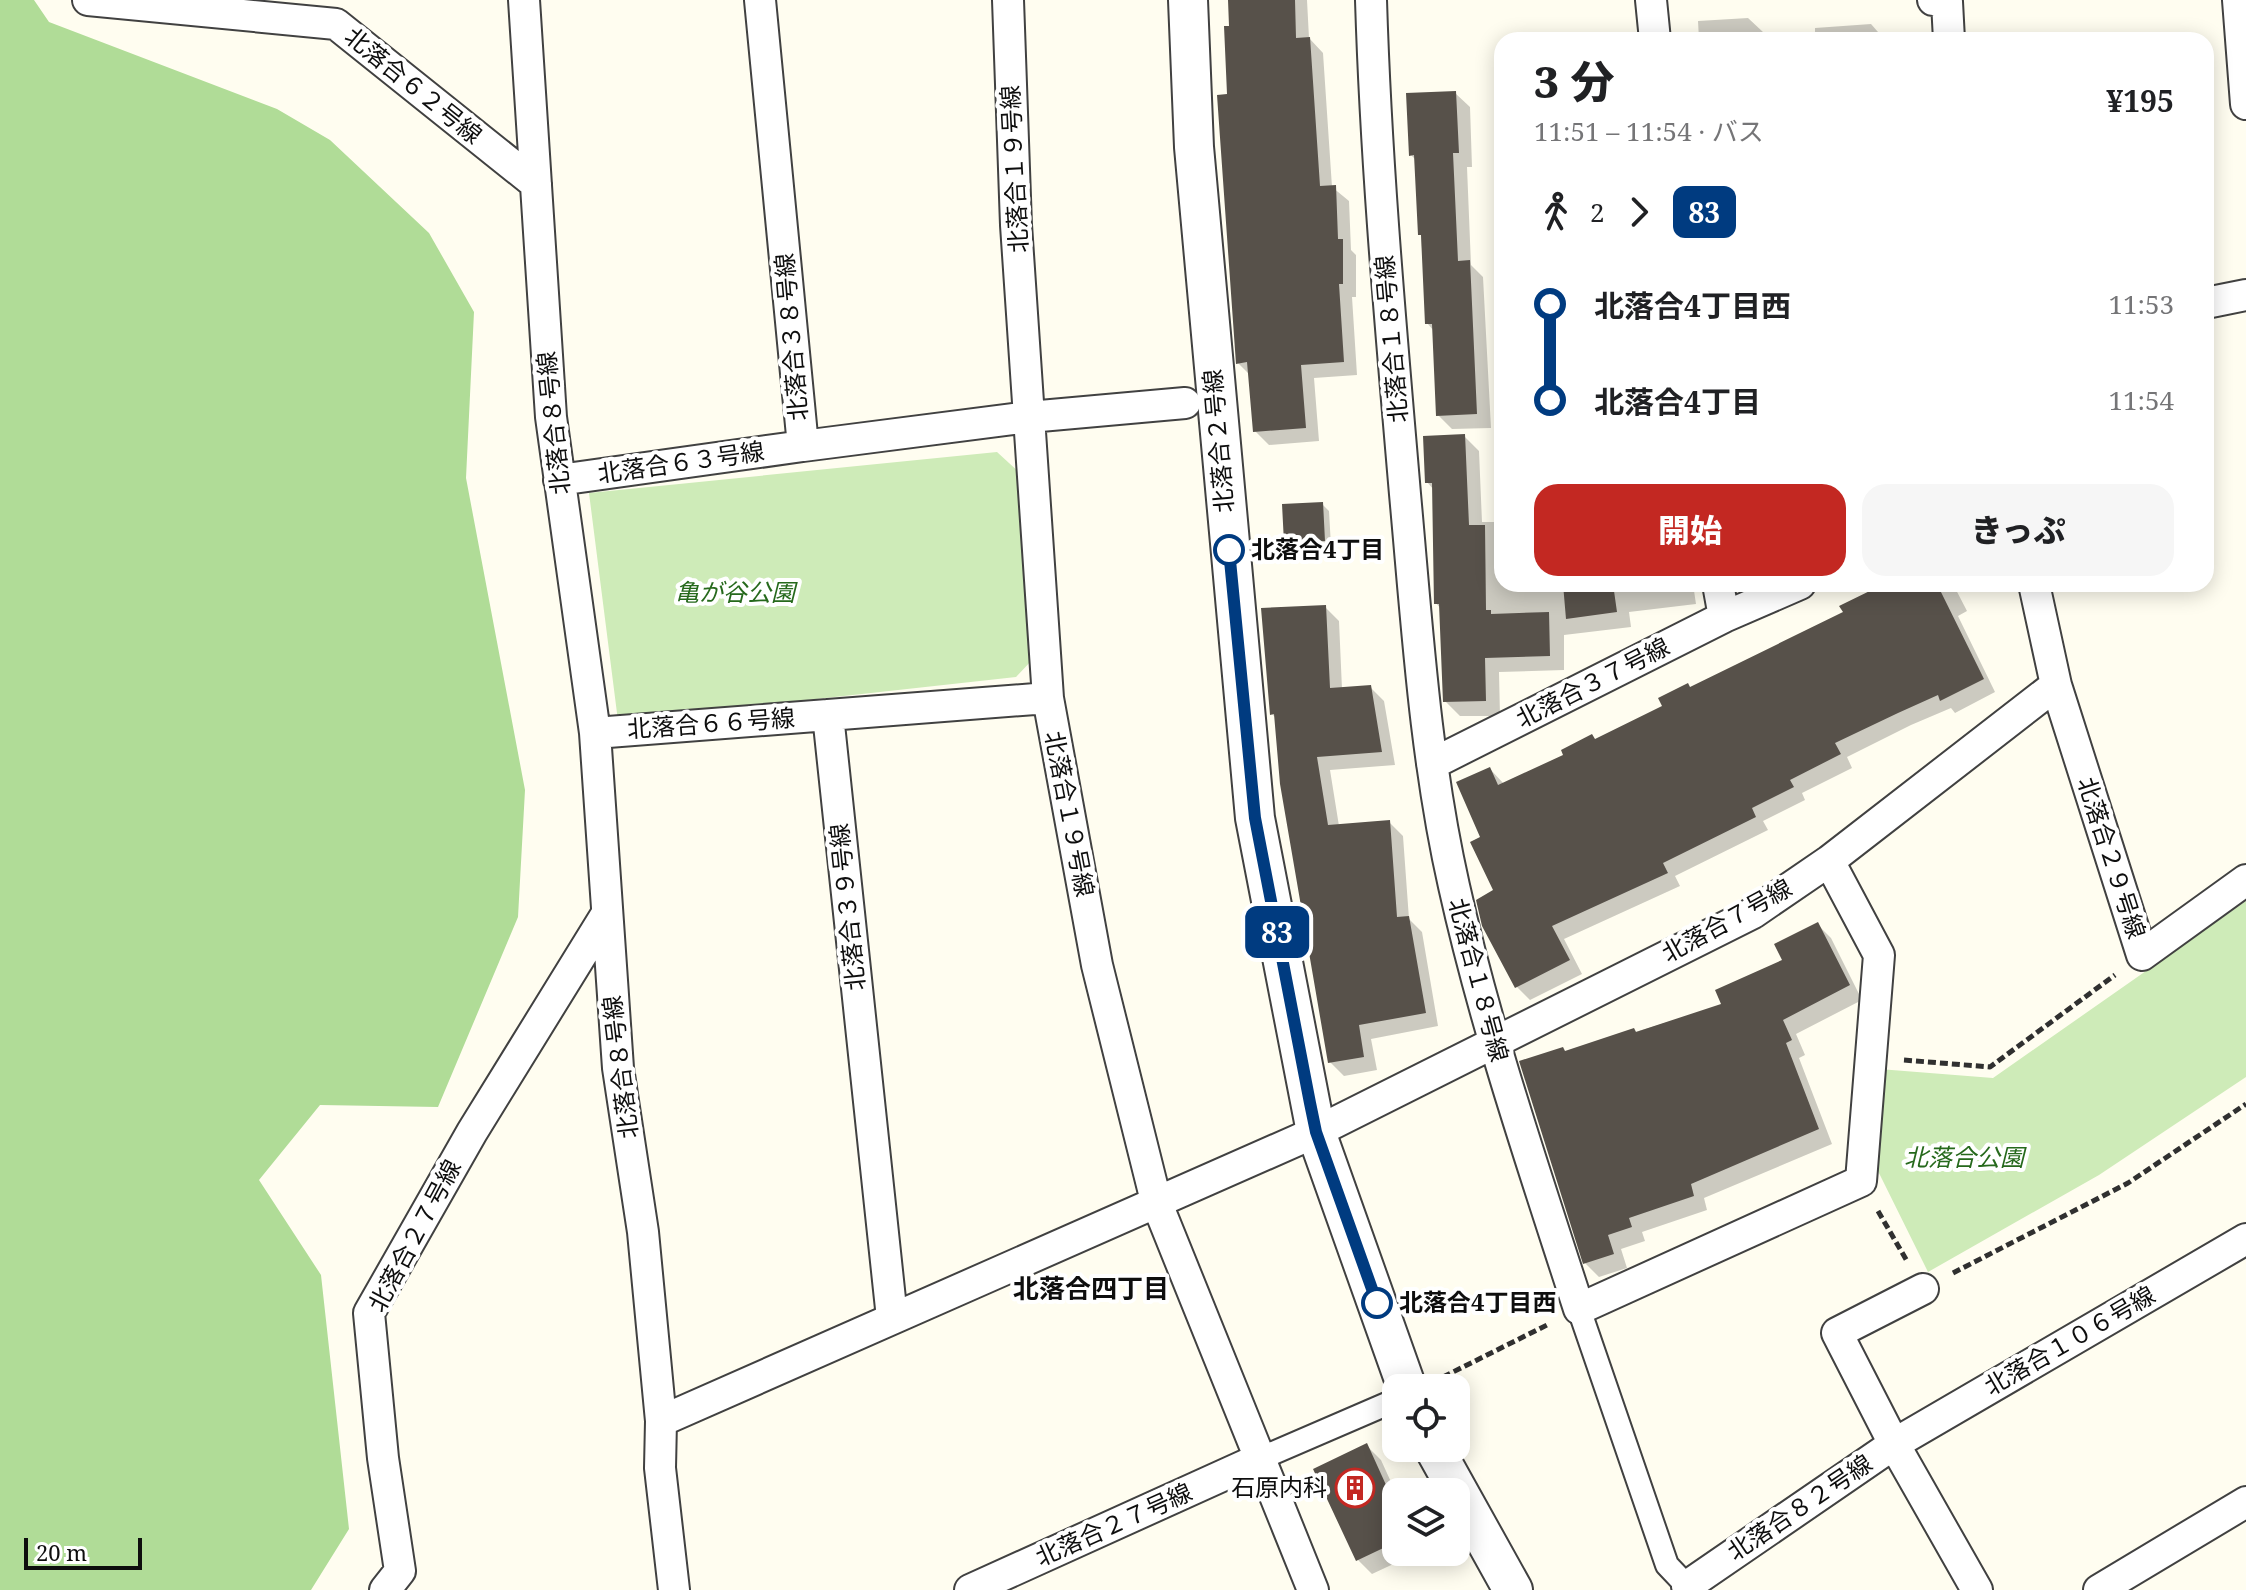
<!DOCTYPE html>
<html lang="ja">
<head>
<meta charset="utf-8">
<style>
  :root { --surface:#fff; --page:#f6f6f6; --text:#202124; --muted:#757577; --accent:#c32822 }
  body { margin:0; font-family:"Noto Serif","Noto Sans JP",serif; background:var(--page); color:var(--text); height:100vh; display:flex; flex-direction:column; font-size:30px; white-space:nowrap }
  * { box-sizing:border-box; margin:0 }
  p { font-size:26px; color:var(--muted) }
  .icon { flex:none; width:44px; height:44px; fill:none; stroke:currentColor; stroke-width:2; stroke-linecap:round; stroke-linejoin:round }
  .map { position:relative; flex:1; overflow:hidden }
  .drawer { position:absolute; left:1494px; top:32px; width:720px; height:560px; display:flex; flex-direction:column; background:var(--surface); border-radius:24px; box-shadow:0 4px 20px #0003 }
  .drawer>* { flex:none }
  .badge { padding:0 16px; border-radius:12px; font-size:28px; line-height:52px }
  .fabs { position:absolute; left:1382px; top:1374px; display:grid; gap:16px }
  .fabs a { display:grid; place-items:center; width:88px; height:88px; border-radius:16px; background:var(--surface); box-shadow:0 4px 20px #0003; font-size:40px }
  .scale { position:absolute; left:24px; bottom:20px; width:118px; box-sizing:border-box; padding-left:8px; border:4px solid #0e0e0e; border-top:0; font-size:22px; line-height:28px; white-space:nowrap; color:#0e0e0e; -webkit-text-stroke:6px #fff; paint-order:stroke }
  .map>.badge { position:absolute; translate:-50% -50%; box-shadow:0 0 0 4px #fff }
  .legs { display:flex; align-items:center; gap:12px; height:88px; padding:0 40px; font-size:26px }
  .legs p { margin-inline-start:auto }
  .headline { display:flex; align-items:center; justify-content:space-between; height:136px; padding:0 40px }
  h1 { font-size:44px; font-weight:800; line-height:60px }
  .button { display:flex; gap:16px; margin-top:auto; padding:16px 40px }
  .button a { flex:1; height:92px; border-radius:24px; background:var(--accent); color:#fff; font-size:32px; font-weight:800; line-height:92px; text-align:center }
  .button a+a { background:var(--page); color:var(--text) }
  ul { padding:0 40px; list-style:none }
  li { display:flex; align-items:center; gap:28px; height:96px; font-size:30px }
  li i { display:grid; place-items:center; width:12px; height:100%; margin:0 10px; background:currentColor }
  li i::after { content:''; width:20px; height:20px; margin:-10px; border:6px solid; border-radius:50%; background:var(--surface) }
  li p { margin-inline-start:auto }
  li:first-child i { background:linear-gradient(#0000 50%,currentColor 0) }
  li:last-child i { background:linear-gradient(currentColor 50%,#0000 0) }
  .map>svg:first-child { display:block }
  .green { fill:#ceebb8 }
  .forest { fill:#b0dc97 }
  .shadow { fill:#0003 }
  .building { fill:#57514a }
  .lines { fill:none; stroke-linecap:round; stroke-linejoin:round }
  .pedestrian-casing { stroke:#414141; stroke-width:26 }
  .minor-casing { stroke:#414141; stroke-width:34 }
  .tertiary-casing { stroke:#414141; stroke-width:42 }
  .path { stroke:#303030; stroke-width:5; stroke-dasharray:8 4; stroke-linecap:butt }
  .pedestrian { stroke:#fff; stroke-width:22 }
  .minor { stroke:#fff; stroke-width:30 }
  .tertiary { stroke:#fff; stroke-width:38 }
  .line-1-casing { stroke:#fff; stroke-width:18 }
  .line-1 { stroke:#003b80; stroke-width:12 }
  .stop-1-dot { fill:#fff; stroke:#003b80; stroke-width:4 }
  .labels { text-anchor:middle; stroke-width:8; stroke-linejoin:round; paint-order:stroke }
  .street-label { font-size:24px; fill:#0e0e0e; stroke:#fff }
  .stop-label { font-size:24px; font-weight:bold; fill:#0e0e0e; stroke:#fff; text-anchor:start }
  .park-label { font-size:24px; font-style:italic; fill:#26691c; stroke:#fff }
  .poi-label { font-size:24px; fill:#0e0e0e; stroke:#fff; text-anchor:end }
  .neighbourhood-label { font-size:26px; font-weight:bold; fill:#0e0e0e; stroke:#fff }
</style>
</head>
<body>
<div class="map">
<svg width="2246" height="1590" viewBox="0 0 2246 1590">
  <rect width="100%" height="100%" fill="#fffdf0"/>
  <path class="green" d="M997 452 1021 474 1033 659 1016 677 618 721 589 493Z
    M2246 901V1077L2099 1175 1928 1272 1876 1167 1879 1069 1993 1078Z"/>
  <path class="forest" d="M0 0H34L49 22 277 109 330 140 429 233 474 312 466 478 525 790 518 917 438 1107 320 1105 259 1180 321 1275 349 1529 311 1590H0Z"/>
  <path class="shadow" d="M1229 0H1307L1309 38 1323 53 1332 187 1349 201 1351 250 1356 255V297H1352L1357 375 1314 378 1319 441 1269 445 1255 431 1250 375 1238 363Z
    M1748 18 1763 32V40H1699L1698 21Z
    M1871 24 1885 40H1815V28Z
    M1455 93 1470 107 1472 167H1467L1471 265 1483 277 1491 428 1452 429 1438 415 1434 331 1427 323 1416 160 1411 155Z
    M1464 436 1479 451 1482 522H1502V584H1693L1696 604 1629 612 1631 627 1564 635V670L1499 672 1500 716H1460L1445 701 1441 609 1436 603 1434 490 1427 482Z
    M1322 504 1329 511 1331 546 1293 549 1286 542Z
    M1888 584H1953L1967 611 1958 616 1995 692 1955 713 1951 708 1911 725 1847 757 1852 768 1802 793 1805 800 1763 821 1768 830 1675 876 1680 886 1564 939 1582 974 1530 1000 1517 987 1484 925 1496 890 1483 838 1490 769 1504 784 1665 707 1691 688 1845 613Z
    M1325 607 1339 621 1342 689 1370 687 1384 701 1395 765 1330 770 1339 826 1389 822 1403 836 1409 919 1422 932 1438 1026 1371 1039 1377 1070 1344 1076 1330 1062 1276 718 1272 714Z
    M1817 924 1831 938 1862 1000 1796 1034 1805 1055 1799 1058 1832 1144 1704 1198 1707 1210 1642 1232 1645 1241 1621 1249 1627 1268 1599 1277 1585 1263 1566 1053 1724 1005 1784 961Z
    M1366 1445 1381 1460 1396 1493V1552H1419L1372 1574 1358 1560Z"/>
  <path class="building" d="M1228 0H1295L1296 38 1310 37 1320 186 1336 185 1338 239H1343V284H1339L1344 362 1301 365 1306 428 1253 432 1247 362 1236 364 1217 95 1227 94 1224 26H1229Z
    M1456 91 1459 153H1453L1458 261 1470 260 1477 414 1436 416 1432 324H1425L1421 235H1418L1414 155 1409 156 1406 93Z
    M1465 434 1469 525H1485L1486 610H1491V614L1549 612 1550 656 1485 658 1486 701 1443 702 1439 604H1434L1432 483H1425L1423 436Z
    M1323 502 1325 541 1284 543 1282 504Z
    M1563 584H1613L1617 612 1566 619Z
    M1884 584H1937L1984 679 1940 701 1938 695 1898 713 1835 743 1841 754 1790 780 1794 787 1752 808 1756 817 1663 863 1668 873 1552 926 1570 960 1515 988 1482 926 1476 900 1493 890 1470 842 1480 837 1456 782 1490 767 1498 785 1563 755 1561 750 1592 734 1595 739 1662 706 1658 698 1688 683 1690 687 1843 612 1839 606Z
    M1326 605 1330 688 1371 685 1382 752 1317 757 1328 825 1390 820 1397 917 1409 916 1426 1013 1359 1025 1364 1057 1328 1063 1280 784 1274 714 1270 715 1261 608Z
    M1818 922 1850 985 1783 1020 1792 1040 1786 1043 1819 1129 1691 1184 1694 1196 1629 1218 1632 1227 1608 1235 1614 1254 1583 1264 1519 1061 1563 1047 1565 1051 1634 1028 1636 1032 1721 1004 1715 990 1782 960 1774 944Z
    M1367 1443 1396 1507V1542L1356 1561 1313 1469Z"/>
  <g class="lines">
    <defs>
      <path id="pedestrian" d="M1579 1309 1667 1565 1687 1586
        M1257 1460 1396 1400"/>
      <path id="minor" d="M88 0 336 24 536 184
        M524 0 551 417 595 733 618 1068 643 1232 661 1421 1316 1132 1753 913 1829 861 2056 685 2034 584
        M760 0 803 446 1029 417 1185 403
        M1008 0 1016 225 1048 698 1097 965 1156 1201 1313 1590
        M1371 0C1376 165 1391 330 1405 494 1417 625 1425 758 1454 886 1486 1030 1534 1169 1579 1309L1861 1181 1879 955 1829 861
        M1651 0 1655 40
        M1933 0 1947 2 1949 40
        M2238 0 2246 104
        M2206 303 2246 295
        M559 480 803 446
        M1724 617 1800 584
        M2056 685 2142 955 2246 880
        M595 733 828 715
        M1432 764 1724 617 1718 584
        M1923 1289 1837 1333 1894 1444 1977 1590
        M892 1318 828 715 1048 698
        M661 1421 660 1468 674 1590
        M385 1590 400 1571 383 1458 369 1313 472 1132 606 915
        M970 1590 1257 1460
        M1689 1590 1687 1586 1894 1444 2246 1239
        M2099 1590 2246 1502"/>
      <path id="tertiary" d="M1188 0 1194 147 1255 818 1316 1132 1407 1388
        M1434 1448 1513 1590"/>
    </defs>
    <use href="#pedestrian" class="pedestrian-casing"/>
    <use href="#minor" class="minor-casing"/>
    <use href="#tertiary" class="tertiary-casing"/>
    <path class="path" d="M1904 1060 1990 1067 2115 975
      M1878 1211 1907 1261
      M1953 1273 2128 1183 2246 1104
      M1443 1377 1549 1324"/>
    <use href="#pedestrian" class="pedestrian"/>
    <use href="#minor" class="minor"/>
    <use href="#tertiary" class="tertiary"/>
  </g>
  <g class="lines">
    <defs>
      <path id="line-1" d="M1229 550 1255 818 1310 1103 1316 1132 1377 1303"/>
    </defs>
    <use href="#line-1" class="line-1-casing"/>
    <use href="#line-1" class="line-1"/>
  </g>
  <defs>
    <symbol id="building-ring" viewBox="-11 -11 22 22"><circle r="9.5" fill="#fff" stroke="#c32822" stroke-width="1.5"/><path d="M-4-6H4V6H1V3H-1V6H-4ZM-2.5-4.3h1.7v1.8h-1.7ZM.8-4.3h1.7v1.8H.8ZM-2.5-1h1.7V.8h-1.7ZM.8-1h1.7V.8H.8Z" fill="#c32822"/></symbol>
  </defs>
  <g fill-rule="evenodd">
    <use href="#building-ring" x="1333" y="1466" width="44" height="44"/>
  </g>
  <g class="stop-1-dot">
    <circle cx="1229" cy="550" r="14"/>
    <circle cx="1377" cy="1303" r="14"/>
  </g>
  <g class="labels">
    <g class="street-label">
      <text transform="translate(413 86) rotate(39)" y="8">北落合６２号線</text>
      <text transform="translate(1015 169) rotate(-93)" y="8">北落合１９号線</text>
      <text transform="translate(792 337) rotate(-95)" y="8">北落合３８号線</text>
      <text transform="translate(1392 339) rotate(-95)" y="8">北落合１８号線</text>
      <text transform="translate(554 423) rotate(-96)" y="8">北落合８号線</text>
      <text transform="translate(1219 441) rotate(-95)" y="8">北落合２号線</text>
      <text transform="translate(681 463) rotate(-8)" y="8">北落合６３号線</text>
      <text transform="translate(1593 683) rotate(-27)" y="8">北落合３７号線</text>
      <text transform="translate(711 724) rotate(-4)" y="8">北落合６６号線</text>
      <text transform="translate(1069 814) rotate(79)" y="8">北落合１９号線</text>
      <text transform="translate(2111 858) rotate(72)" y="8">北落合２９号線</text>
      <text transform="translate(848 907) rotate(-96)" y="8">北落合３９号線</text>
      <text transform="translate(1727 921) rotate(-29)" y="8">北落合７号線</text>
      <text transform="translate(1478 980) rotate(75)" y="8">北落合１８号線</text>
      <text transform="translate(621 1067) rotate(-97)" y="8">北落合８号線</text>
      <text transform="translate(415 1236) rotate(-62)" y="8">北落合２７号線</text>
      <text transform="translate(2070 1341) rotate(-30)" y="8">北落合１０６号線</text>
      <text transform="translate(1800 1508) rotate(-34)" y="8">北落合８２号線</text>
      <text transform="translate(1114 1525) rotate(-24)" y="8">北落合２７号線</text>
    </g>
    <g class="stop-label">
      <text x="1251" y="558">北落合4丁目</text>
      <text x="1399" y="1311">北落合4丁目西</text>
    </g>
    <g class="park-label">
      <text x="735" y="601">亀が谷公園</text>
      <text x="1964" y="1166">北落合公園</text>
    </g>
    <g class="poi-label">
      <text x="1327" y="1496">石原内科</text>
    </g>
    <g class="neighbourhood-label">
      <text x="1091" y="1298">北落合四丁目</text>
    </g>
  </g>
</svg>
<div class="fabs">
<a><svg class="icon" aria-label="locate" viewBox="0 0 24 24"><circle cx="12" cy="12" r="6"/><path d="M12 2v4M12 18v4M2 12h4M18 12h4"/></svg></a>
<a><svg class="icon" aria-label="layers" viewBox="0 0 24 24"><path d="M12 4l9 5-9 5-9-5zM3 14l9 5 9-5"/></svg></a>
</div>
<div class="scale">20 m</div>
<b class="badge" style="left:1277px;top:932px;background:#003b80;color:#fff">83</b>
<section class="drawer">
<div class="headline"><div><h1>3 分</h1><p>11:51 – 11:54 · バス</p></div><b>¥195</b></div>
<div class="legs"><svg class="icon" aria-label="walk" viewBox="0 0 24 24"><circle cx="13" cy="4" r="2"/><path d="M13 8l-2 6 4 7M11 14l-3 7M7 12l3-4h3l4 4"/></svg>2<svg class="icon" aria-label="forward" viewBox="0 0 24 24"><path d="M9 5l7 7-7 7"/></svg><b class="badge" style="background:#003b80;color:#fff">83</b></div>
<ul>
<li><i style="color:#003b80"></i><b>北落合4丁目西</b><p>11:53</p></li>
<li><i style="color:#003b80"></i><b>北落合4丁目</b><p>11:54</p></li>
</ul>
<div class="button"><a>開始</a><a>きっぷ</a></div>
</section>
</div>
</body>
</html>
